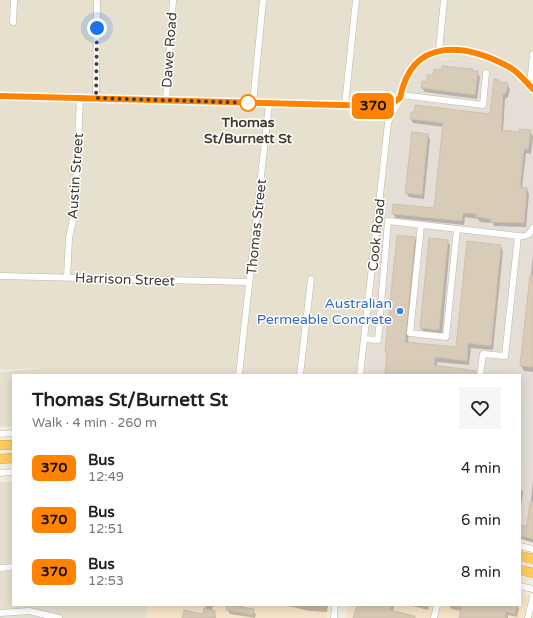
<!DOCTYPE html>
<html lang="en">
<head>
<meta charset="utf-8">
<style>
  :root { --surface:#fff; --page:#f6f6f6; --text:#222; --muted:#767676 }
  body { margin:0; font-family:"Varela Round",sans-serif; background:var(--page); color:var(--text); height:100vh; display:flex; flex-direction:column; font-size:15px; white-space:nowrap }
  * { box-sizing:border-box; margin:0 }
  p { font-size:13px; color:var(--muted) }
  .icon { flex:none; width:22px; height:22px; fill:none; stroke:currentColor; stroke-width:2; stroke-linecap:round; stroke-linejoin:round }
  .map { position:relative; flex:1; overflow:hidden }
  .sheet { position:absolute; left:12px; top:374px; width:509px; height:232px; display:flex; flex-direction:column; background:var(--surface); border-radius:0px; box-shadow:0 2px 10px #0003 }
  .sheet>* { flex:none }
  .badge { padding:0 8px; border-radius:6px; font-size:14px; line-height:26px }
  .you { position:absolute; width:20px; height:20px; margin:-10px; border:3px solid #fff; border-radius:50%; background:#1a73e8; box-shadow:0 0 0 6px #1a73e833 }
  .map>.badge { position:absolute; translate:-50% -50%; box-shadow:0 0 0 2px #fff }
  .round { display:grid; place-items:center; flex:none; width:42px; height:42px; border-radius:0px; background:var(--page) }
  .overview { display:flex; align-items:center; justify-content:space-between; height:68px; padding:0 20px }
  h1 { font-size:19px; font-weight:800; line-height:30px }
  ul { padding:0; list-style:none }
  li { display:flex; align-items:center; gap:12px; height:52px; padding:0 20px }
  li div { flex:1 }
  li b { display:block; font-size:15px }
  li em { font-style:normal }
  li .badge { min-width:44px; font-weight:700; text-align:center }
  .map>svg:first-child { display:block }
  .residential { fill:#e7e0cf }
  .commercial { fill:#f7e5ca }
  .industrial { fill:#e4ded7 }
  .parking { fill:#e2dfdb }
  .shadow { fill:#0003 }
  .building { fill:#d8ccb9; stroke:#d0c1a9 }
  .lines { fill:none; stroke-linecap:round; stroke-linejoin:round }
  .minor-casing { stroke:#c1b8a7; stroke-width:7 }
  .highway-casing { stroke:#e8a326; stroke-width:10 }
  .minor { stroke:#fff; stroke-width:6 }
  .highway { stroke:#ffcc60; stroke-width:9 }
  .line-casing { stroke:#fff; stroke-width:9 }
  .line { stroke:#ff8200; stroke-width:6 }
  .walk { stroke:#443d32; stroke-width:4; stroke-dasharray:0 7.2 }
  .stop-dot { fill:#fff; stroke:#ff8200; stroke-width:2 }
  .shop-dot { fill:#3f7fe0; stroke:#fff; stroke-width:1.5 }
  .labels { text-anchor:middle; stroke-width:3; stroke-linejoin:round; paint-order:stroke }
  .street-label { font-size:14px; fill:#443d32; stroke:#fff }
  .stop-label { font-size:14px; font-weight:bold; fill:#443d32; stroke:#fff }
  .shop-label { font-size:14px; fill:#366cbe; stroke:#fff; text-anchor:end }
</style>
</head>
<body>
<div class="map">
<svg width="533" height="618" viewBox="0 0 533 618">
  <rect width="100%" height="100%" fill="#f2eee2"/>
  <path class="residential" d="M0 0H533V101L507 77 480 64 456 58 442 59 430 64 408 108 395 123 383 217 366 375H13V426L0 427V372L54 367 0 370Z
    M13 481V605H148L146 618H0V482Z"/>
  <path class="commercial" d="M520 594 533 597V618H346L347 605H520Z
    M148 605H173L182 607V605H328L327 618H146Z"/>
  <path class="industrial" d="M456 58 480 64 507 77 533 101V542L520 538V375H366L383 217 395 123 408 108 412 87 417 76 425 67 437 61Z"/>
  <path class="parking" d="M520 408 528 409 524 467H520Z"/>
  <path class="shadow" d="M472 70 477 72 480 77 477 99 425 92 422 88 427 83Z
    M498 80 500 83 507 84 510 89 508 97 505 99 503 131 519 133 530 131 533 136 531 154 526 153 522 188 527 189 529 194 526 227 494 226 493 223 480 222 478 219 465 217 464 225 396 218 393 214 435 209 444 127 413 123 411 119 491 115Z
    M428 135 430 140 424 199 409 197 406 193Z
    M415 238 417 242 408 343 457 348 500 246 503 251 493 350 471 348 469 365 437 362V367L475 372 477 375H385Z
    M430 239 447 241 450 245 442 335 424 333 421 328Z
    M533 255V372L524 371 521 366Z
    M61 374 66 375H47Z
    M533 480V543L521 539 520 541V526L528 528Z
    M520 487 523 492 520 514Z
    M206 605H213L212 611 215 612 216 618H183L185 611 203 615Z
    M228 605H243V608L253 610 256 615 255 618 230 614 227 609Z
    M284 605H328L327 612 309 611Z
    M358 605H394L393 612 415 618H354Z
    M408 605H429L428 610Z
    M449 605H517L519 609 517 617 508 615V618H460L461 611 451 609Z"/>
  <path class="building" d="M442 66 473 69 472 71H478L475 95 421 88 422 81 427 82V75H433L434 69 441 70Z
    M494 79 499 80V82L508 83 506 92 503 95 501 130 519 132V129L531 130 528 150 524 149 520 187 527 188 524 223 491 222V219L476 217 477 214 463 213 462 221 392 214 393 204 434 208 443 123 410 119 411 112H414L415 105 490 114Z
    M412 132 428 134 422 195 405 193Z
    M397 235 415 237 405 342 456 347 467 241 501 245 491 346 468 343 467 361 435 357 434 365 476 371V375H385L387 352H385Z
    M429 238 448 240 439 330 420 328Z
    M530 275H533V367L520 366Z
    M530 501 533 502V539L520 536V525L527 526Z
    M227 605 254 609 253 615 226 610Z
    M357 605H391L390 610 415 616V618H353Z
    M462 605H517L515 614 506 612 505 618H459Z
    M204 608 215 611 214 617 182 618 184 610 203 614Z"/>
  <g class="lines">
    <defs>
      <path id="minor" d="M13 22 14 0
        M439 50 444 0
        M530 86 533 54
        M401 95 483 105 486 73
        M0 96 377 106 391 104 399 99
        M96 98 97 0
        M166 100 173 0
        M253 103 263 0
        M345 105 356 0
        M377 106 390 117
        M421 225 410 333 446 337 457 229
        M518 236C526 237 529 235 533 228
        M0 276 249 282
        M67 277 69 238 75 211 80 98
        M364 339 378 340 388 221 518 236 505 356 483 354 480 375
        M239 375 269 104
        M300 375 311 279
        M360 375 388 123C391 114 397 107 400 98 404 86 406 75 415 65 441 37 482 52 511 68 519 73 526 82 533 89
        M0 434 13 433
        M0 473 13 472
        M520 546 533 549
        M0 568 13 567
        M520 586 533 589
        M0 613 29 611 59 618
        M334 618 335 605
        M434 618 437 605
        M528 618 533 596"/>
      <path id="highway" d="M0 445H13
        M0 459 13 458
        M520 556 533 559
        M520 570 533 573"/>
    </defs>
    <use href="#minor" class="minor-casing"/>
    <use href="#highway" class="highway-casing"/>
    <use href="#minor" class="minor"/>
    <use href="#highway" class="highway"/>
  </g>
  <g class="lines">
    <defs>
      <path id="line" d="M0 96 377 106 391 104 400 98C412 36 466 43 511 68 519 73 526 82 533 89"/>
    </defs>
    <use href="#line" class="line-casing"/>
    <use href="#line" class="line"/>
    <path class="walk" d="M97 28 96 98 253 103H248"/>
  </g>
  <circle class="stop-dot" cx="248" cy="103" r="8"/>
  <circle class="shop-dot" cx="400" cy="311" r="4"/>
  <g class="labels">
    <g class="street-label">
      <text transform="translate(169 50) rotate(-86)" y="5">Dawe Road</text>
      <text transform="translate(75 176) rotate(-86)" y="5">Austin Street</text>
      <text transform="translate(256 227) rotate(-84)" y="5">Thomas Street</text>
      <text transform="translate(376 235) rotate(-84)" y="5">Cook Road</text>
      <text transform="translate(125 279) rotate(2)" y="5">Harrison Street</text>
    </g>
    <g class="stop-label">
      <text x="248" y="127">Thomas<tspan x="248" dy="16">St/Burnett St</tspan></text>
    </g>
    <g class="shop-label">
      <text x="392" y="308">Australian<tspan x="392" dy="16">Permeable Concrete</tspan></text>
    </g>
  </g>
</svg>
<div class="you" style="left:97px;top:28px"></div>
<b class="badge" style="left:373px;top:106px;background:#ff8200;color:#111">370</b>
<section class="sheet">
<div class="overview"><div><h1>Thomas St/Burnett St</h1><p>Walk · 4 min · 260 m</p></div><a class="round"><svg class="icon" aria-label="heart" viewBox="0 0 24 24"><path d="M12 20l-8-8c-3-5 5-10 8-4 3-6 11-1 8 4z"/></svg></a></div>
<ul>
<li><span class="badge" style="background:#ff8200;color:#111">370</span><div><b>Bus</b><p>12:49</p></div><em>4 min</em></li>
<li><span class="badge" style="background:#ff8200;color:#111">370</span><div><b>Bus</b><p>12:51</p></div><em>6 min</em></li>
<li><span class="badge" style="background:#ff8200;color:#111">370</span><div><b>Bus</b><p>12:53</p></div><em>8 min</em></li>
</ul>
</section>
</div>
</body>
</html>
